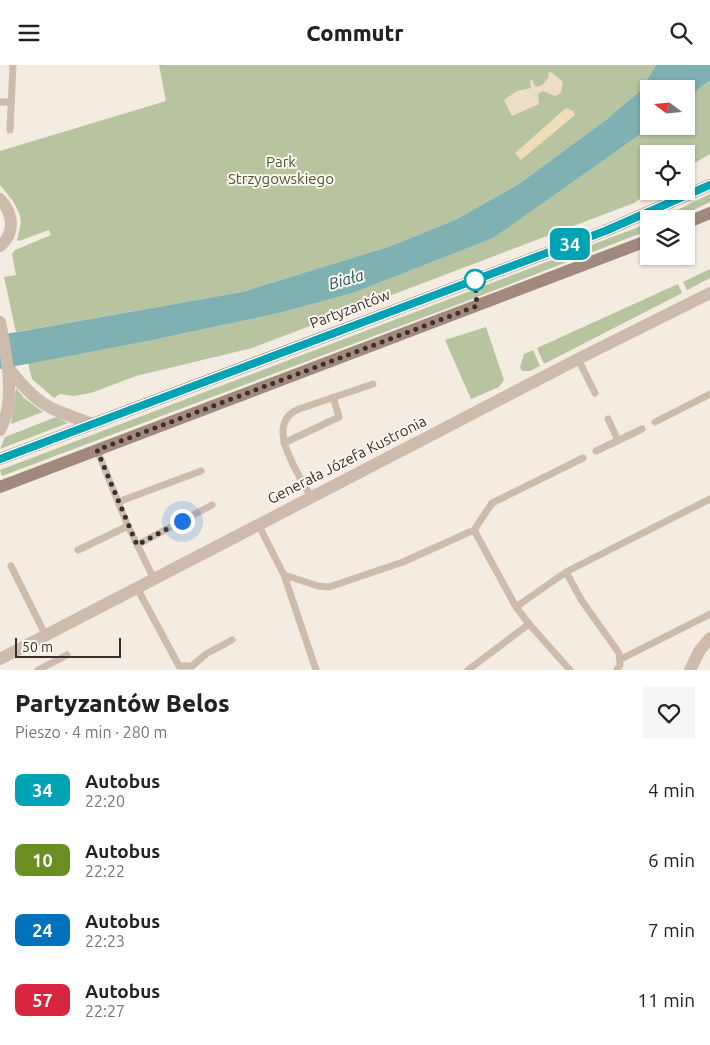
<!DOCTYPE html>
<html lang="pl">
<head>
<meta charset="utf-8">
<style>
  :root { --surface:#fff; --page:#f6f6f6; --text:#222; --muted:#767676 }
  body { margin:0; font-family:Ubuntu,sans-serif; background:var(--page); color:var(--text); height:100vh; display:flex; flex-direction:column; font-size:19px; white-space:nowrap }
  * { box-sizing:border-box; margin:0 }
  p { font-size:16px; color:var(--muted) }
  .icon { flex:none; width:28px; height:28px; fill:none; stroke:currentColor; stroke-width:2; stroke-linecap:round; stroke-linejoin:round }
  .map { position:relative; height:605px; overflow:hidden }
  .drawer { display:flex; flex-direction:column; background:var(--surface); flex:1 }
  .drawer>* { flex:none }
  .badge { padding:0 10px; border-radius:8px; font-size:18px; line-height:32px }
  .needle { width:32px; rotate:286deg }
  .fabs { position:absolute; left:640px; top:15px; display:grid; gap:10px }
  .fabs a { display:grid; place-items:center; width:55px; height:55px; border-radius:0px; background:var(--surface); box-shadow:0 1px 4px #0004; font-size:25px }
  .scale { position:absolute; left:15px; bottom:12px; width:106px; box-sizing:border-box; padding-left:5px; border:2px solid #3b302b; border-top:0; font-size:14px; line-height:18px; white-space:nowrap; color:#3b302b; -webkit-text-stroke:4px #fbf5ee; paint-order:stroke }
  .you { position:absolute; width:25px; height:25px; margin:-12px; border:4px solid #fff; border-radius:50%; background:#1a73e8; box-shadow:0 0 0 8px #1a73e833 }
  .map>.badge { position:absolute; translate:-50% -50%; box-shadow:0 0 0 2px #fff }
  .round { display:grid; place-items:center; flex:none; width:52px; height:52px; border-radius:0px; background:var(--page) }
  .overview { display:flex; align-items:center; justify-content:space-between; height:85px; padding:0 15px }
  h1 { font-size:24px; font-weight:800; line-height:38px }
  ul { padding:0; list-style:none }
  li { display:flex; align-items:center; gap:15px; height:70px; padding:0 15px }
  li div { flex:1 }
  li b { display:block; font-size:19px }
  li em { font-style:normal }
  li .badge { min-width:55px; font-weight:700; text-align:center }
  header { display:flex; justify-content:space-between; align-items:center; height:65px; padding:0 15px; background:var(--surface); font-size:22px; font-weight:800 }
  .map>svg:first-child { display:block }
  .green { fill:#b8c4a0 }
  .sand { fill:#efdcb8 }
  .plaza { fill:#ecdcc8 }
  .water { fill:#7fb0b2 }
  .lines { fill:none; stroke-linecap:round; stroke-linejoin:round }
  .lane { stroke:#cdbbac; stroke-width:7 }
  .street { stroke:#cdbbac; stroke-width:12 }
  .secondary { stroke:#a18a7d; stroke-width:12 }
  .line-casing { stroke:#fff; stroke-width:11 }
  .line { stroke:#00a3b4; stroke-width:8 }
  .walk { stroke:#3b302b; stroke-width:5; stroke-dasharray:0 9 }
  .stop-dot { fill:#fff; stroke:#00a3b4; stroke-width:2.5 }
  .labels { text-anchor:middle; stroke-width:4; stroke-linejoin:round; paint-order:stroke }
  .park-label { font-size:15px; fill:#4a5a2e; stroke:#fbf5ee }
  .street-label { font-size:15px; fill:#3b302b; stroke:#fbf5ee }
  .water-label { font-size:16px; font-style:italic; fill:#1f5a5e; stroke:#fbf5ee }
</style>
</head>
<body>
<header><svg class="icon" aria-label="menu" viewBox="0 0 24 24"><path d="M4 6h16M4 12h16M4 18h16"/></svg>Commutr<svg class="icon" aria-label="search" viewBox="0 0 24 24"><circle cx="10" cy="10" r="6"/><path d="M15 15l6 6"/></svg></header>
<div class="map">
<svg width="710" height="605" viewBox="0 0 710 605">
  <rect width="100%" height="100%" fill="#f4ebe1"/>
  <path class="green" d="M159 0H656L640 26 607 54 519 119 457 154 391 181 242 227 16 267 4 212 16 210 12 189 15 185 51 170 49 165 19 176 17 175 21 158 20 150 13 136 0 120V86L166 36Z
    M710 15V89L686 103V89H649V126H652L634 138 252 283 136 311 91 328 73 331 60 329 54 333 32 314 28 298 148 276 279 248 353 228 492 173 652 61H686V34Z
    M710 129V137L675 154H659Z
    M649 158V165L467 236 2 411 0 405Z
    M710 204V213L687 225 683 217Z
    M678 219 682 228 544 299 537 283Z
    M486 262 504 315 499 322 471 334 445 275Z
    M533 285 540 301 530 306H522L520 302 524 289Z
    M16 323 24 333 43 347 11 359Z
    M56 352 68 358 0 384 5 372Z"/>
  <path class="sand" d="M566 43 573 46 575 50 521 95 515 88Z"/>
  <path class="plaza" d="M551 7 563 17 561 28 555 31 543 26 538 29 539 39 512 51 504 35 517 26 531 23 530 16 532 15 536 22 542 20 549 12 548 8Z"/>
  <path class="water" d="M656 0H710V15L686 34V24H649V61H652L493 173 353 228 279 248 148 276 0 304V270L242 227 391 181 457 154 519 119 607 54 640 26Z"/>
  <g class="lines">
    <path class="lane" d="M0 37H11
      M10 65 13 0
      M578 294 595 328
      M608 354 618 375
      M655 357 710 329
      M284 378 339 352 333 332
      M97 385 128 461 154 514
      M596 386 642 364
      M311 432C299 409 262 359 299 344L373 319
      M118 437 201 406
      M258 459 284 510 316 605
      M474 465 516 542 529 559 570 605
      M137 480 212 440
      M78 485 128 461
      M11 501 46 571
      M566 507 582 536 619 588 620 600 617 605
      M284 510 318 521 329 522 403 497 474 465 492 438 583 393
      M137 523 179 601H192L206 589 232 575
      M516 542 566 507 710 434
      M621 594 710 549
      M38 605 67 590
      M468 605 529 559"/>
    <path class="street" d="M0 134C13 148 16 168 0 181
      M0 257C6 289 17 335 0 365
      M10 305C39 342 50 344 93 359
      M0 594 578 294 710 228
      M690 605 700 585 710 573"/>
    <path class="secondary" d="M686 158 710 148
      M0 394 605 166 710 120
      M0 422 649 175"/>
  </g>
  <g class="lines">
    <defs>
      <path id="line" d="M0 394 605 166 710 120"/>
    </defs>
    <use href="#line" class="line-casing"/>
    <use href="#line" class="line"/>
    <path class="walk" d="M182 456 137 480 97 385 477 241 475 215"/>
  </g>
  <circle class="stop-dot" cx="475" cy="215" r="10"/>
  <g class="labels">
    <g class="park-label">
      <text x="281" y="102">Park<tspan x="281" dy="17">Strzygowskiego</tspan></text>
    </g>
    <g class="street-label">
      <text transform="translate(350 244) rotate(-21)" y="5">Partyzantów</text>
      <text transform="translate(347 395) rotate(-27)" y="5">Generała Józefa Kustronia</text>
    </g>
    <g class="water-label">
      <text transform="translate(346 214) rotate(-16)" y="6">Biała</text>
    </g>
  </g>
</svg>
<div class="fabs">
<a><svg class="needle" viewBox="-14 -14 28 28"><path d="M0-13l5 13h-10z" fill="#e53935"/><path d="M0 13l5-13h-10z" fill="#767676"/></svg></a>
<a><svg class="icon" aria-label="locate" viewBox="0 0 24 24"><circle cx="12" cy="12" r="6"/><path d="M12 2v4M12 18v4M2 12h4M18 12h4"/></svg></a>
<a><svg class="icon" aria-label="layers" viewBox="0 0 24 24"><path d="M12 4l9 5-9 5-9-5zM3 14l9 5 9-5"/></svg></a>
</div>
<div class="scale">50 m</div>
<div class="you" style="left:182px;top:456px"></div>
<b class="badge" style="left:570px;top:179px;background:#00a3b4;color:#fff">34</b>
</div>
<section class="drawer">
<div class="overview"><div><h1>Partyzantów Belos</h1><p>Pieszo · 4 min · 280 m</p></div><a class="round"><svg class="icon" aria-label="heart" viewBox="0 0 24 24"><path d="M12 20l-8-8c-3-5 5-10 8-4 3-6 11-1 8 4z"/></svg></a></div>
<ul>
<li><span class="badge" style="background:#00a3b4;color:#fff">34</span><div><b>Autobus</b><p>22:20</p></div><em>4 min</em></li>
<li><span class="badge" style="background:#6b8e23;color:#fff">10</span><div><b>Autobus</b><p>22:22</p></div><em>6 min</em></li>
<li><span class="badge" style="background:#0072bc;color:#fff">24</span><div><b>Autobus</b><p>22:23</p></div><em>7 min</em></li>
<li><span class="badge" style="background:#d7263d;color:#fff">57</span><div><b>Autobus</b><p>22:27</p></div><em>11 min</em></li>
</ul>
</section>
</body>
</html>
